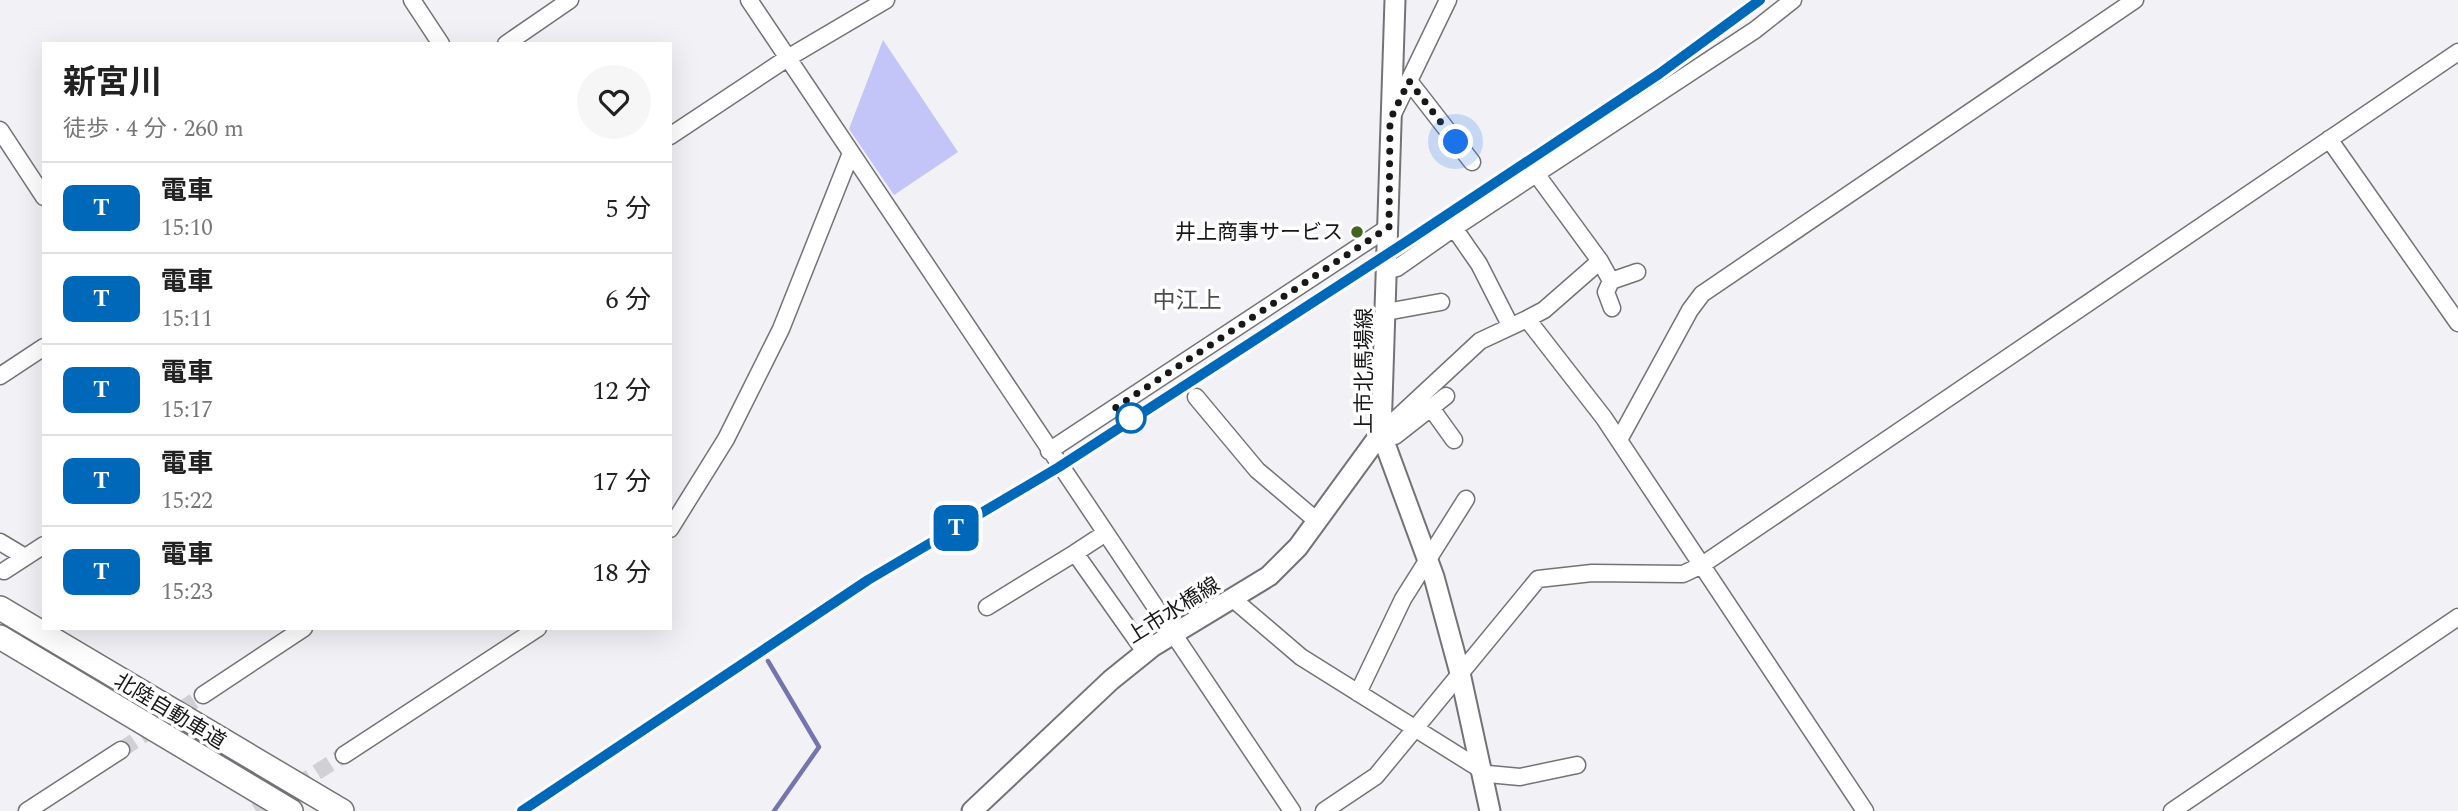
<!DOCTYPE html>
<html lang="ja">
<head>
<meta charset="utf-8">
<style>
  :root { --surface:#fff; --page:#f6f6f6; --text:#222; --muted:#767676; --line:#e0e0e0 }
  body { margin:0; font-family:Spectral,"Noto Sans JP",serif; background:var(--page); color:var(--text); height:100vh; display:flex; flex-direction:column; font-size:26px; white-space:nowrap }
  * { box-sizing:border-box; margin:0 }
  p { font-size:23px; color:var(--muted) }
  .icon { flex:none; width:38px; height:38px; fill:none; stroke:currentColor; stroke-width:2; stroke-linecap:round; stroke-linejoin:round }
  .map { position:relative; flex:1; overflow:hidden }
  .drawer { position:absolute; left:42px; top:42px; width:630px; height:588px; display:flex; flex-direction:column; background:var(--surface); border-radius:0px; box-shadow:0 7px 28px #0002 }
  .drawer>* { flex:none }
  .badge { padding:0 14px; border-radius:10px; font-size:24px; line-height:46px }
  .you { position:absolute; width:35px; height:35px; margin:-18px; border:5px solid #fff; border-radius:50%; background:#1a73e8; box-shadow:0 0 0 10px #1a73e833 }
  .map>.badge { position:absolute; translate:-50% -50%; box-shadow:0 0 0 4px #fff }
  .round { display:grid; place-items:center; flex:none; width:74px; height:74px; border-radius:37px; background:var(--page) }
  .summary { display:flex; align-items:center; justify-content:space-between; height:119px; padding:0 21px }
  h1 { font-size:33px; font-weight:700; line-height:52px }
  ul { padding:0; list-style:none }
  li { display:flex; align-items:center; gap:21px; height:91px; padding:0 21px; border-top:2px solid var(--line) }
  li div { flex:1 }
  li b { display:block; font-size:26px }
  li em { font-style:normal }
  li .badge { min-width:77px; font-weight:700; text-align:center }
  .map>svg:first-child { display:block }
  .green { fill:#c3c4f8 }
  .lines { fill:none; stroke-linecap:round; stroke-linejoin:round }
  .stream { stroke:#7574af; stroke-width:4.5 }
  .minor-tunnel { stroke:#d0d0d5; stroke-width:16; stroke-dasharray:16 8; stroke-linecap:butt }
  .minor-casing { stroke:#737377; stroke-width:19 }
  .major-casing { stroke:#737377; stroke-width:23 }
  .highway-casing { stroke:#737377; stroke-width:26 }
  .minor { stroke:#fff; stroke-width:16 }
  .major { stroke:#fff; stroke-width:19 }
  .highway { stroke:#fff; stroke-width:23 }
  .rail-casing { stroke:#5e5e60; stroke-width:7 }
  .rail { stroke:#fff; stroke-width:4.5; stroke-dasharray:13; stroke-linecap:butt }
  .line-casing { stroke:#fff; stroke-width:16 }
  .line { stroke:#0068b9; stroke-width:10 }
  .walk { stroke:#181819; stroke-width:7; stroke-dasharray:0 12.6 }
  .poi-dot { fill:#3f651f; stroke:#fff; stroke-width:2.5 }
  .stop-dot { fill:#fff; stroke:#0068b9; stroke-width:3.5 }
  .labels { text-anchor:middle; stroke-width:7; stroke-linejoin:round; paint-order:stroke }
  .poi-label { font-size:21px; fill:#181819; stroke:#fff; text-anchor:end }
  .street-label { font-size:21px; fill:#181819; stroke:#fff }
  .neighbourhood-label { font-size:23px; fill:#4b4b4e; stroke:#fff }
</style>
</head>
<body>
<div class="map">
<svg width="2458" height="811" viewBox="0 0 2458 811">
  <rect width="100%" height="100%" fill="#f1f1f6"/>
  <path class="green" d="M883 40 958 152 894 195 849 129Z"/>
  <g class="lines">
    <path class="stream" d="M768 661 819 747 774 811"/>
    <path class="minor-tunnel" d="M121 750 203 695
      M256 811 344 755"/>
    <defs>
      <path id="minor" d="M412 0 441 44
        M749 0 1292 811
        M506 44 570 0
        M1409 81 1472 162
        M1393 114 1448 0
        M0 130 44 197
        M670 136 786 59 886 0
        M2329 139 2458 323
        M1537 175 1600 261
        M1454 228 1755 30 1793 0
        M1388 270 1397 268 1454 228 1479 264 1510 325
        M1611 281 1606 292 1612 308
        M1386 312 1441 302
        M1527 319 1544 310 1600 261 1611 281 1637 272
        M0 376 44 347
        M1196 397 1257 470 1317 521
        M1431 408 1454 440
        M1381 433 1480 341 1527 319 1604 418 1865 811
        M1381 433 1395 436 1446 396
        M1619 440 1690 310 1702 294 2135 0
        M1049 451 1389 227
        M670 529 726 439 781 329 851 153
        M1104 534 1075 553 1145 652
        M0 542 25 557
        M4 571 44 545
        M1233 599 1301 657 1488 774 1520 777 1577 765
        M987 607 1075 553
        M1358 693 1403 599 1466 499
        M203 695 304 628
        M344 755 538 628
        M27 811 121 750
        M1324 811 1376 776 1538 579 1592 573 1683 574 1702 565 2458 52
        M2172 811 2458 617"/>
      <path id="major" d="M1395 0 1381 433 1434 577 1460 673 1490 811
        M972 811 1111 680 1152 647 1269 576 1298 547 1381 433"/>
      <path id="highway" d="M0 608 342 811
        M0 637 291 811"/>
    </defs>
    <use href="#minor" class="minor-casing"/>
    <use href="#major" class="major-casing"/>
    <use href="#highway" class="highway-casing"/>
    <use href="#minor" class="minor"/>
    <use href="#major" class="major"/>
    <use href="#highway" class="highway"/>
    <defs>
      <path id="rail" d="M522 811 868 580 1059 467 1388 253 1659 74 1760 0"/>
    </defs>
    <use href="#rail" class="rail-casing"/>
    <use href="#rail" class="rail"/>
  </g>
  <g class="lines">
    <defs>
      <path id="line" d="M522 811 868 580 1059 467 1409 240 1659 74 1760 0"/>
    </defs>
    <use href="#line" class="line-casing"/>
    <use href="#line" class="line"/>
    <path class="walk" d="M1131 418 1112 410 1389 227 1390 120 1409 81 1456 142"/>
  </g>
  <circle class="poi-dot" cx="1357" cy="232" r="7"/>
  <circle class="stop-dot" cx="1131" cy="418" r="14"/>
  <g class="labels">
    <g class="poi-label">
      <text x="1343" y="239">井上商事サービス</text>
    </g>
    <g class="street-label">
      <text transform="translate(1364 371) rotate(-90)" y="7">上市北馬場線</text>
      <text transform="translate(1173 610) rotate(-32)" y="7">上市水橋線</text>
      <text transform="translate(170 711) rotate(31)" y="7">北陸自動車道</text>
    </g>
    <g class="neighbourhood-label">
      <text x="1187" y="308">中江上</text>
    </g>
  </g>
</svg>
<div class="you" style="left:1456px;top:142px"></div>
<b class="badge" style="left:956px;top:528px;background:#0068b9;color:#fff">T</b>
<section class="drawer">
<div class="summary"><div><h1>新宮川</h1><p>徒歩 · 4 分 · 260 m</p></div><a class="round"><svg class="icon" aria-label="heart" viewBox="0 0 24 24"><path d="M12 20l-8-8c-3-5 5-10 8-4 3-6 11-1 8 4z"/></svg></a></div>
<ul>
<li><span class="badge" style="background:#0068b9;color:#fff">T</span><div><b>電車</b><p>15:10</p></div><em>5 分</em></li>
<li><span class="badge" style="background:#0068b9;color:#fff">T</span><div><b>電車</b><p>15:11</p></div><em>6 分</em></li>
<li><span class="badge" style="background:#0068b9;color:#fff">T</span><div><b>電車</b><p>15:17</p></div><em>12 分</em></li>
<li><span class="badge" style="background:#0068b9;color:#fff">T</span><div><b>電車</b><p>15:22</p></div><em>17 分</em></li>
<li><span class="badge" style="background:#0068b9;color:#fff">T</span><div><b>電車</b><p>15:23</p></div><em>18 分</em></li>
</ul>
</section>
</div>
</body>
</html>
